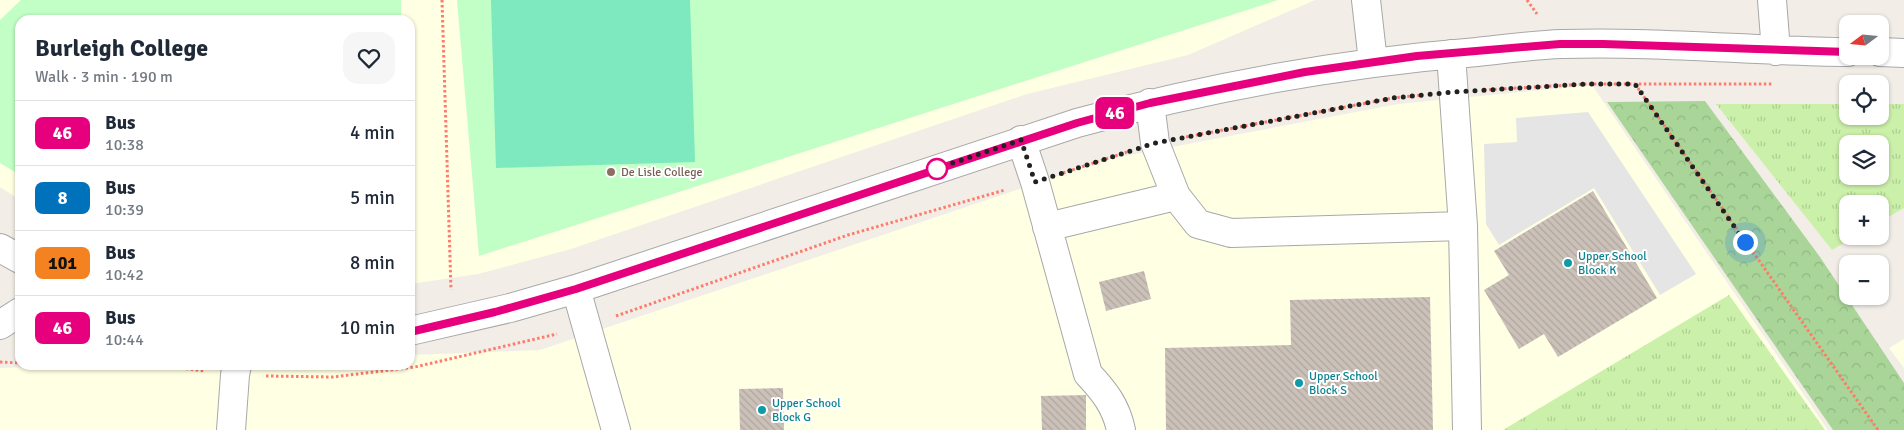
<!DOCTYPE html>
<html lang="en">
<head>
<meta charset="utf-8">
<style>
  :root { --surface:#fff; --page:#f6f6f7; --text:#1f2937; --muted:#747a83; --line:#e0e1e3 }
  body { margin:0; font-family:Signika,sans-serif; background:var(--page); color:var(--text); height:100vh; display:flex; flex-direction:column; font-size:19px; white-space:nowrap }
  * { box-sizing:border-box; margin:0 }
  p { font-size:16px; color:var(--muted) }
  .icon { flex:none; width:28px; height:28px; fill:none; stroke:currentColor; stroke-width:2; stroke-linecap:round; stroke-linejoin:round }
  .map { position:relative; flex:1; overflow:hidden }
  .details { position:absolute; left:15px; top:15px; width:400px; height:355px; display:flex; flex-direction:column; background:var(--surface); border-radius:15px; box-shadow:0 1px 4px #0004 }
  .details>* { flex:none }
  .badge { padding:0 10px; border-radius:8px; font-size:18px; line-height:32px }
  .needle { width:32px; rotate:254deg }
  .buttons { position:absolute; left:1839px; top:15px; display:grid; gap:10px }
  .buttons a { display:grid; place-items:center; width:50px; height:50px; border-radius:10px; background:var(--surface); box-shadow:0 1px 4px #0004; font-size:25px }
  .you { position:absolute; width:25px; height:25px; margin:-12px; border:4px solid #fff; border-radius:50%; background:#1a73e8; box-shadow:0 0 0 8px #1a73e833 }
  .map>.badge { position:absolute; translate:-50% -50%; box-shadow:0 0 0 2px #fff }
  .round { display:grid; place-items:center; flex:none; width:52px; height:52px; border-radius:15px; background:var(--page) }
  .headline { display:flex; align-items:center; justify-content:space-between; height:85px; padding:0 20px }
  h1 { font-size:24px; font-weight:700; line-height:38px }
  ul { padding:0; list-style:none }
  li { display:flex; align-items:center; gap:15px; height:65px; padding:0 20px; border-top:1px solid var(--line) }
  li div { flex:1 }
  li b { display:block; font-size:19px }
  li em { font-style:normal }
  li .badge { min-width:55px; font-weight:700; text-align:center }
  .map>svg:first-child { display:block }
  .education { fill:#ffffe3 }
  .grass { fill:url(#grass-tufts); fill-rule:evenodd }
  .forest { fill:url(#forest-crowns) }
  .park { fill:#c1ffc6 }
  .pitch { fill:#7ee8bf }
  .parking { fill:#e5e5e5 }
  .building { fill:url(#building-back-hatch) }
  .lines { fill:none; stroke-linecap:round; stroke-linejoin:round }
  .minor-casing { stroke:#a8a8a8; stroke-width:30 }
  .path { stroke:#ff7b6b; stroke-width:3; stroke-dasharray:2.5 2.5; stroke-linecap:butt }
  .minor { stroke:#fff; stroke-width:28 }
  .line-casing { stroke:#fff; stroke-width:11 }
  .line { stroke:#e6007e; stroke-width:8 }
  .walk { stroke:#212121; stroke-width:5; stroke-dasharray:0 9 }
  .stop-dot { fill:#fff; stroke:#e6007e; stroke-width:2.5 }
  .education-dot { fill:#8d6e63; stroke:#fff; stroke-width:2 }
  .culture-dot { fill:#0f9aa8; stroke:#fff; stroke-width:2 }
  .labels { text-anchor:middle; stroke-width:4; stroke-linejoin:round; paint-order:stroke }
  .education-label { font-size:12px; fill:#785e54; stroke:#fff; text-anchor:start }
  .culture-label { font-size:12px; fill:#0d838f; stroke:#fff; text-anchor:start }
</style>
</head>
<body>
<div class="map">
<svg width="1904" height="430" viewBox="0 0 1904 430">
  <defs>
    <pattern id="grass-tufts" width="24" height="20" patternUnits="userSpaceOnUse" patternTransform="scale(1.25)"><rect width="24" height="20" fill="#cbf0a9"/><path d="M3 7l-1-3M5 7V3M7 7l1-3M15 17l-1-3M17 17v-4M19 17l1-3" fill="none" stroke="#aece91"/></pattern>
    <pattern id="forest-crowns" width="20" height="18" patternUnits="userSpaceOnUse" patternTransform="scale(1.25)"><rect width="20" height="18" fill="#a9d598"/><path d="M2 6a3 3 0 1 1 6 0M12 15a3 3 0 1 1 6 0" fill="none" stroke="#91b783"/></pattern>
    <pattern id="building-back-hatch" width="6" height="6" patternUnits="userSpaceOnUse" patternTransform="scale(1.25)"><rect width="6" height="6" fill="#cbc1b9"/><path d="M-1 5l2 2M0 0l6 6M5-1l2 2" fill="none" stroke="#aea69f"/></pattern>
  </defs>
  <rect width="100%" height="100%" fill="#f2eee7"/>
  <path class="education" d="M0 0H1315L1188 55 1027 94 571 249 478 274 410 284V20H20V200L0 187Z
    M1592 85 1828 430H0V368L102 365H410V355L540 350 1109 159 1398 104Z
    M1904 339V368L1889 348Z"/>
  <path class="grass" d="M1716 104H1847L1848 116H1880V104H1904V208L1880 222V204H1848V236H1856L1832 250ZM1848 144H1880V176H1848Z
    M1729 295 1825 430H1503Z"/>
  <path class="forest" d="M1705 101 1820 257 1904 383V430H1833L1607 102Z"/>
  <path class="park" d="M21 0H401V20H20V175L0 163V20Z
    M457 0H1278L479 256Z"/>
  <path class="pitch" d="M491 0H690L695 162 496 168Z"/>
  <path class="parking" d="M1588 112 1696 274 1660 295 1594 188 1499 245 1486 224 1484 144 1517 142 1516 118Z"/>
  <path class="building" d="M1593 191 1657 298 1558 357 1544 334 1519 349 1484 290 1509 275 1494 251Z
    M1144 271 1151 299 1106 311 1099 282Z
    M1430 297 1433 430H1166L1165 348 1291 345 1290 300Z
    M783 388 784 430H740L739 389Z
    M1086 395V430H1042L1041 396Z"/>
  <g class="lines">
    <defs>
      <path id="minor" d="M1366 0 1373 62
        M1772 0 1776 51
        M1880 52 1904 53
        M1451 54 1463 226 1467 430
        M1150 103 1155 143 1176 196 1198 224 1231 233 1463 226
        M1021 140 1035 182 1088 374C1104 391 1116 406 1121 430
        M1047 227 1176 196
        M0 248 20 259
        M576 289 616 430
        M0 325 20 312
        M410 331 510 308 576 289 1077 123C1208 87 1341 63 1477 52 1505 49 1534 45 1562 44 1657 41 1753 51 1848 52
        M231 430 235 375 237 365"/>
    </defs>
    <use href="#minor" class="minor-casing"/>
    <path class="path" d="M442 0 451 290
      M1527 0 1537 14
      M1635 84 1878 430
      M1484 90 1587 84H1773
      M1186 137 1393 98 1423 95
      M1063 173 1127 152
      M616 316 848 235 1005 190
      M0 362 20 363
      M136 365 162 366 205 371
      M266 376 333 377 415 367 557 334"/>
    <use href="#minor" class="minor"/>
  </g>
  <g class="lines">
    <defs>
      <path id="line" d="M410 332 495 312 576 289 1077 123 1150 103 1305 72 1417 56 1560 44H1603L1848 52"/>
    </defs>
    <use href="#line" class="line-casing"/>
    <use href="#line" class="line"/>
    <path class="walk" d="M937 169 932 170 1021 140 1035 182 1155 143 1393 98 1454 92 1587 84H1635L1745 242"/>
  </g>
  <circle class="stop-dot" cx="937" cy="169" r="10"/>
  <circle class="education-dot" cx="611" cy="172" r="5"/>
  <g class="culture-dot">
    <circle cx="1568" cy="263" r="5"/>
    <circle cx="1299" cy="383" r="5"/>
    <circle cx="762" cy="410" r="5"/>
  </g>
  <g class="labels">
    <g class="education-label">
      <text x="621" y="176">De Lisle College</text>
    </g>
    <g class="culture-label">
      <text x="1578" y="260">Upper School<tspan x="1578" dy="14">Block K</tspan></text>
      <text x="1309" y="380">Upper School<tspan x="1309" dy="14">Block S</tspan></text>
      <text x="772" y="407">Upper School<tspan x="772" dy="14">Block G</tspan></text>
    </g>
  </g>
</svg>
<div class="buttons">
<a><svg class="needle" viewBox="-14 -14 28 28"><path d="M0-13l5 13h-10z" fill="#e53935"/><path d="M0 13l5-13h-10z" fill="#747a83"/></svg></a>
<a><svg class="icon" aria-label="locate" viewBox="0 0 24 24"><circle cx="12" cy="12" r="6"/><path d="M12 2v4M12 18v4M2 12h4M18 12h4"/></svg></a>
<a><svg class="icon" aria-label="layers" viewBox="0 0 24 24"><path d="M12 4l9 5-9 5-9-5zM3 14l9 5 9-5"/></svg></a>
<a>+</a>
<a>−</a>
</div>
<div class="you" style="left:1745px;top:242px"></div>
<b class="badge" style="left:1115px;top:113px;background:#e6007e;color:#fff">46</b>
<section class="details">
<div class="headline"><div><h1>Burleigh College</h1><p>Walk · 3 min · 190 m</p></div><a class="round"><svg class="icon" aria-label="heart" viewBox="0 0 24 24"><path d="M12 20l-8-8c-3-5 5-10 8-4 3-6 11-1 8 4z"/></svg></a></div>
<ul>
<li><span class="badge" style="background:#e6007e;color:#fff">46</span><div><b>Bus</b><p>10:38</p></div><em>4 min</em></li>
<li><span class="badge" style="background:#0072bc;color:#fff">8</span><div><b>Bus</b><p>10:39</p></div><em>5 min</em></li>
<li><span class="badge" style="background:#f58220;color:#111">101</span><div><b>Bus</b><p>10:42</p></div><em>8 min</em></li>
<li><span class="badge" style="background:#e6007e;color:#fff">46</span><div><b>Bus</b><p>10:44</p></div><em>10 min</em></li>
</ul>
</section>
</div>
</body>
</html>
